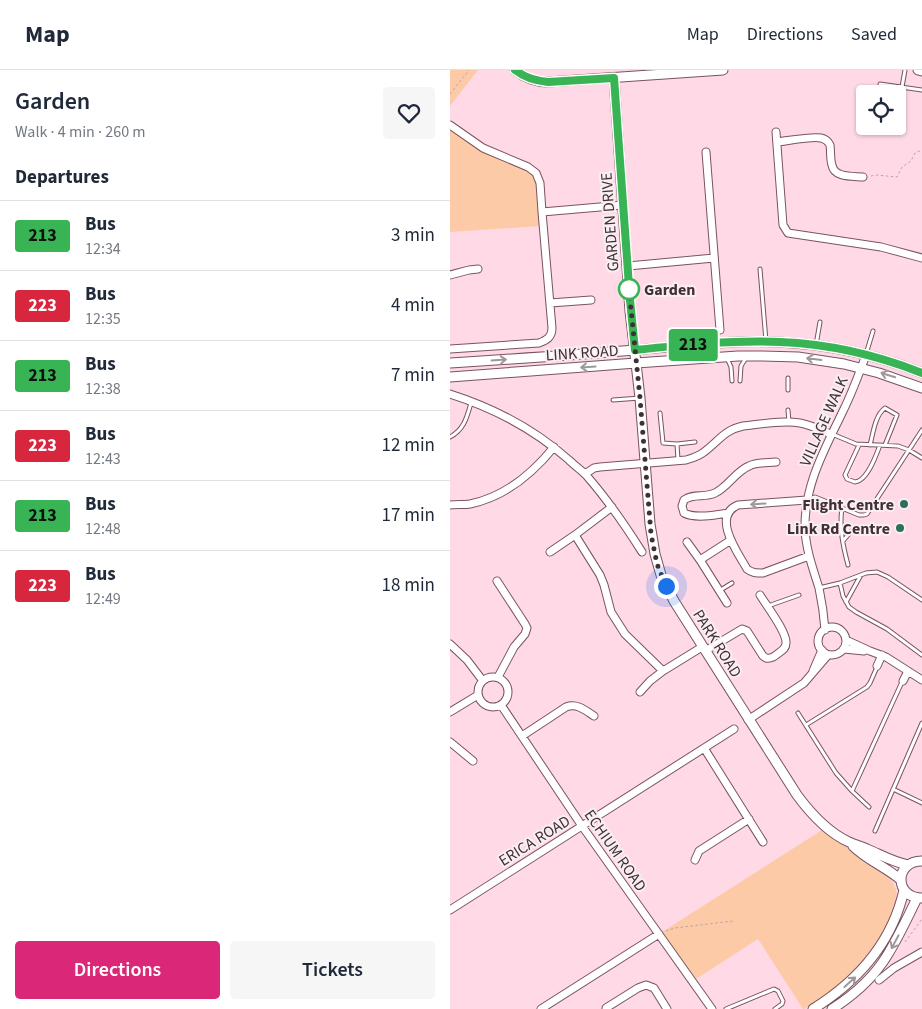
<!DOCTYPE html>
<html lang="en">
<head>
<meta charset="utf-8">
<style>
  :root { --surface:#fff; --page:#f6f6f7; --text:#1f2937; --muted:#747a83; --line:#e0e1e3; --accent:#db2777 }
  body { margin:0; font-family:"Source Sans 3",sans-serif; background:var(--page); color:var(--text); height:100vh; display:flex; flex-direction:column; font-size:19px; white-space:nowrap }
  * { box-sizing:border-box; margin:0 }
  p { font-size:16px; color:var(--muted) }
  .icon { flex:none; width:28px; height:28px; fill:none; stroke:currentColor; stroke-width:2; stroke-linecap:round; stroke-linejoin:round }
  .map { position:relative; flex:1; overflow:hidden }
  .side { display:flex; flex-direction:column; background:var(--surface); width:450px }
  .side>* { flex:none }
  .badge { padding:0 10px; border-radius:4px; font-size:18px; line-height:32px }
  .tools { position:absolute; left:406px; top:15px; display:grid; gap:10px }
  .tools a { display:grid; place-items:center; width:50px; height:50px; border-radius:5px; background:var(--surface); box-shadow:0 1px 4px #0004; font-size:25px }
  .you { position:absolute; width:25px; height:25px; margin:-12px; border:4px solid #fff; border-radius:50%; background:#1a73e8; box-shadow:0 0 0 8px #1a73e833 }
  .map>.badge { position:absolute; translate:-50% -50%; box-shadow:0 0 0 2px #fff }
  h2 { padding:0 15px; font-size:19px; line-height:45px }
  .round { display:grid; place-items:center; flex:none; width:52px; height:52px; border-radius:5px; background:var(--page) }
  .headline { display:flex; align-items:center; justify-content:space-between; height:85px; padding:0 15px }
  h1 { font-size:24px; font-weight:600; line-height:38px }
  .cta { display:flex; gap:10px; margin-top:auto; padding:10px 15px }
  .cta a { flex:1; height:58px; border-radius:5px; background:var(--accent); color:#fff; font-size:20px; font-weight:600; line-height:58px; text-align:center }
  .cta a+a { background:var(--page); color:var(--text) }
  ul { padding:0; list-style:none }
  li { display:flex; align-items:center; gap:15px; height:70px; padding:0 15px; border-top:1px solid var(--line) }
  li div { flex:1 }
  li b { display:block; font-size:19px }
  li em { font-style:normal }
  li .badge { min-width:55px; font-weight:700; text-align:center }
  header { display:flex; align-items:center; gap:30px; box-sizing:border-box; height:70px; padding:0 25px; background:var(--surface); border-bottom:1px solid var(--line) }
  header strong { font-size:24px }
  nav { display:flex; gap:28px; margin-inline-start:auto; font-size:18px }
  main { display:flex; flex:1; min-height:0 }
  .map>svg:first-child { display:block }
  .green { fill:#fdcaa8 }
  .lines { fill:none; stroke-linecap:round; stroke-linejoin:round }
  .service-casing { stroke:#795361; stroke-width:5 }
  .minor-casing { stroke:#795361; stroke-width:9 }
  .tertiary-casing { stroke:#795361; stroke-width:11 }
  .path { stroke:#c0a0ab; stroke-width:1; stroke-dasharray:2.5 2.5; stroke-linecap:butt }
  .service { stroke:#fff; stroke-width:3 }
  .minor { stroke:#fff; stroke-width:7 }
  .tertiary { stroke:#fff; stroke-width:9 }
  .oneway { stroke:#a0979a }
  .line-casing { stroke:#fff; stroke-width:11 }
  .line { stroke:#38b454; stroke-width:8 }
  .walk { stroke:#412f36; stroke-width:5; stroke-dasharray:0 9 }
  .stop-dot { fill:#fff; stroke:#38b454; stroke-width:2.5 }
  .poi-dot { fill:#2d6f5f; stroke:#f9eff2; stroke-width:2 }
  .labels { text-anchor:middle; stroke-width:4; stroke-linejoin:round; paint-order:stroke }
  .street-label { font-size:16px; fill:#412f36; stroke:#f9eff2 }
  .stop-label { font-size:16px; font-weight:bold; fill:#412f36; stroke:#f9eff2; text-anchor:start }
  .poi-label { font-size:16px; font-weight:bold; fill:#412f36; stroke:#f9eff2; text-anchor:end }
</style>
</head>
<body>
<header>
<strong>Map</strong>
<nav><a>Map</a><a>Directions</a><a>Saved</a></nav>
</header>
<main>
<section class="side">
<div class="headline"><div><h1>Garden</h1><p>Walk · 4 min · 260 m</p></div><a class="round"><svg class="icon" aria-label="heart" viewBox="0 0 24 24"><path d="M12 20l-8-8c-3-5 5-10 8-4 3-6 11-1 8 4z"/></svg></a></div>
<h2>Departures</h2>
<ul>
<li><span class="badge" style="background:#38b454;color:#111">213</span><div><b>Bus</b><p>12:34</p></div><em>3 min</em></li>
<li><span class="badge" style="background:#d7263d;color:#fff">223</span><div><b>Bus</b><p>12:35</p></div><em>4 min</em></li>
<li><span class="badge" style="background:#38b454;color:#111">213</span><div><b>Bus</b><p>12:38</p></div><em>7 min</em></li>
<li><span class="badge" style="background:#d7263d;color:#fff">223</span><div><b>Bus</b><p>12:43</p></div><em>12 min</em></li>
<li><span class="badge" style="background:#38b454;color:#111">213</span><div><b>Bus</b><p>12:48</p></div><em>17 min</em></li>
<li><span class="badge" style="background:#d7263d;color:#fff">223</span><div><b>Bus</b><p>12:49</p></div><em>18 min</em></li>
</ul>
<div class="cta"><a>Directions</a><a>Tickets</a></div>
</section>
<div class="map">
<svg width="472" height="939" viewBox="0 0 472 939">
  <rect width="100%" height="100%" fill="#ffd9e6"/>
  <path class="green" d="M0 0H28L0 36Z
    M0 61H4L29 80 75 99 82 104 87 111 91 156 0 162Z
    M372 760 379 766 433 801C440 807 447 816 447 827 447 851 415 891 398 907 384 920 369 929 354 939H353L308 869 246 909 212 862Z"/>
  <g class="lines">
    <defs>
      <path id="service" d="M430 14 472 20
        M452 17 455 0
        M310 199 316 271
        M366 275 370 252
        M416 284 423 261
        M277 288 281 297 282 311
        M338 308V320
        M290 311 291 296 296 288
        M163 330 190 328
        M338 340 339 352
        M210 343 213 373 227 374 245 372
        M382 364 406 374 448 376 459 380 472 388
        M0 367C14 360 17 347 21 333
        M227 374 228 390
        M409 375 395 405 397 409 405 412C417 411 426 386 430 375
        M420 375C423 364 425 345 435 338L447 345 435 375
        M359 429 365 427 409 445H414L417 444 472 360
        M392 438C389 458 393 476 398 495
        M393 471 403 459
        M390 513 393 526 399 537 406 542 437 559 472 585
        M369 518 390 513 416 503 427 502 438 507 472 530
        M269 521 282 513
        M396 532 411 505
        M318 536 349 525
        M348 643 386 703 402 721
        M356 655 417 617 420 613 427 597
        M443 719 472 733
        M419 737 402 721 452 612
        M425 761 472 653
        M276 939 324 919 328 921 333 931 332 934 325 939"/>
      <path id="minor" d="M0 55 33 78 78 97 86 103 90 113 92 142
        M326 62 333 155 338 163 431 177 472 188
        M327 72C338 71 361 66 371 68 376 69 378 71 380 75 381 82 380 89 382 95 384 108 403 106 413 107
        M256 82 270 260
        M178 196 264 188
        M0 205 19 200 28 199
        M100 233 141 230
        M0 279 89 273C97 270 102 267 102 258L92 142 173 135
        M0 324C44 338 84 359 119 390 124 395 131 400 136 405 157 429 175 455 192 482
        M135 404 144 398 150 397 236 390C243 388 249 386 254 382 269 371 274 360 293 356 312 354 332 350 350 353 361 355 371 360 381 364
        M357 430 288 435C261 446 288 483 297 499 302 503 306 503 313 503L359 486
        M0 435C6 434 14 435 20 434 54 427 83 403 104 377
        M162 437 125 465 150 505 154 515 161 542 175 564 213 601 252 577
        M278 443C266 445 245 449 234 443L232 436 234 430C243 423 255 428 265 423 278 417 285 402 299 396 307 392 318 393 326 392
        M237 472 250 490 277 533
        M100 482 125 465
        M250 490 281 470
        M47 511 75 554 77 558 75 564 64 577 48 607
        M368 571a14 14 0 1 1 28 0a14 14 0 1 1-28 0Z
        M375 560C374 546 372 532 369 518 363 499 356 480 355 459 354 415 375 379 393 341 402 323 409 304 416 285
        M396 570 420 581 436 587 472 610
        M0 574 17 590 33 611
        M394 579 414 581
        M255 581 292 559 297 561 313 586 316 588C322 589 325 586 330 582 333 580 336 578 336 573 337 562 316 535 310 525
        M427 596 432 585
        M363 601 372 580
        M28 622a15 15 0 1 1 30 0a15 15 0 1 1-30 0Z
        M453 611 458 601
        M190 622 200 611 213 601
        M51 635 132 756 262 939
        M0 642 28 625
        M298 650 354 613 378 585
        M72 666 116 637C127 633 135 640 144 646
        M0 672 23 691
        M254 678 313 772
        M245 790 249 781 299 749
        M0 840 284 659
        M429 910 444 898 472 882
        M91 939 209 864
        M156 939V938L188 918 196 915 204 918 217 939"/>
      <path id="tertiary" d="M65 0C75 8 86 12 98 12L273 0
        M468 0 472 1
        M164 8 180 241 190 328 200 454 205 484 211 505 224 531 347 725C361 744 377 762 399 772 405 775 411 776 417 779 431 785 443 792 458 795
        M0 293C62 289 123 285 185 280 233 276 280 270 328 272 377 274 427 285 472 303
        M0 307 186 293 288 286H312L348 287 394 294 429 303 472 318
        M403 776C417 790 436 797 451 810
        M472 828C444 828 444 791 472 791
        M363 939C408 911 442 873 454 820
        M382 939C404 925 425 906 438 884 449 866 458 847 467 828"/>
    </defs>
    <use href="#service" class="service-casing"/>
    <use href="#minor" class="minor-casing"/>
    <use href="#tertiary" class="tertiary-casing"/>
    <path class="path" d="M0 24 19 0
      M421 106 426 105 447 107 452 97 461 91 465 83 472 80
      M216 861 225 858 283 851
      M455 872 472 849"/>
    <use href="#service" class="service"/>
    <use href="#minor" class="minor"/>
    <use href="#tertiary" class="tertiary"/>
  </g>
  <defs><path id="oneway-shaft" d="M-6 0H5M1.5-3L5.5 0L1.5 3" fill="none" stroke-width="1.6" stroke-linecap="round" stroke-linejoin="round" transform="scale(1.25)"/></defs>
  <g class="oneway">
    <use href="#oneway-shaft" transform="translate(364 289) rotate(-173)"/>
    <use href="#oneway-shaft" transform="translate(49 290) rotate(-4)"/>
    <use href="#oneway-shaft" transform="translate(138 297) rotate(176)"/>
    <use href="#oneway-shaft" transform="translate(438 305) rotate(-163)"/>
    <use href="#oneway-shaft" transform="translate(308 434) rotate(176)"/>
    <use href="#oneway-shaft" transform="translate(445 872) rotate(118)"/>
    <use href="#oneway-shaft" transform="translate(400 912) rotate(-42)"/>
  </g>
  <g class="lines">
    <defs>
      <path id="line" d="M65 0C75 8 86 11 98 12L164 8 180 230 185 280C233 275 282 270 330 272 379 274 427 285 472 303"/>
    </defs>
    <use href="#line" class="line-casing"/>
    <use href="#line" class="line"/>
    <path class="walk" d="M179 219 190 328 201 464 207 494 216 516"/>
  </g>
  <circle class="stop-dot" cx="179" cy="219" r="10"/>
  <g class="poi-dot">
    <circle cx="454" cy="434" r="5"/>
    <circle cx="450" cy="458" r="5"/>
  </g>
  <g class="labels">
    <g class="street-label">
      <text transform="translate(159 152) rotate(-94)" y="6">GARDEN DRIVE</text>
      <text transform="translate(132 282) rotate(-4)" y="6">LINK ROAD</text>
      <text transform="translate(373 351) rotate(-66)" y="6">VILLAGE WALK</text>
      <text transform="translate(268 573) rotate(58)" y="6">PARK ROAD</text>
      <text transform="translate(84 770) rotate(-32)" y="6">ERICA ROAD</text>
      <text transform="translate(166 780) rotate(55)" y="6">ECHIUM ROAD</text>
    </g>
    <g class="stop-label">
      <text x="194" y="225">Garden</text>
    </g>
    <g class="poi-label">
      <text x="444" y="440">Flight Centre</text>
      <text x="440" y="464">Link Rd Centre</text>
    </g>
  </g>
</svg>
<div class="tools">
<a><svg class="icon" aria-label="locate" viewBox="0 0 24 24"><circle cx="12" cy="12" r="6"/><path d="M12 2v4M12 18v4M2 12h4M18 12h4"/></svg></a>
</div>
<div class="you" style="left:216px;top:516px"></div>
<b class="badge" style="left:243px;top:275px;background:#38b454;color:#111">213</b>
</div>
</main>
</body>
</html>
